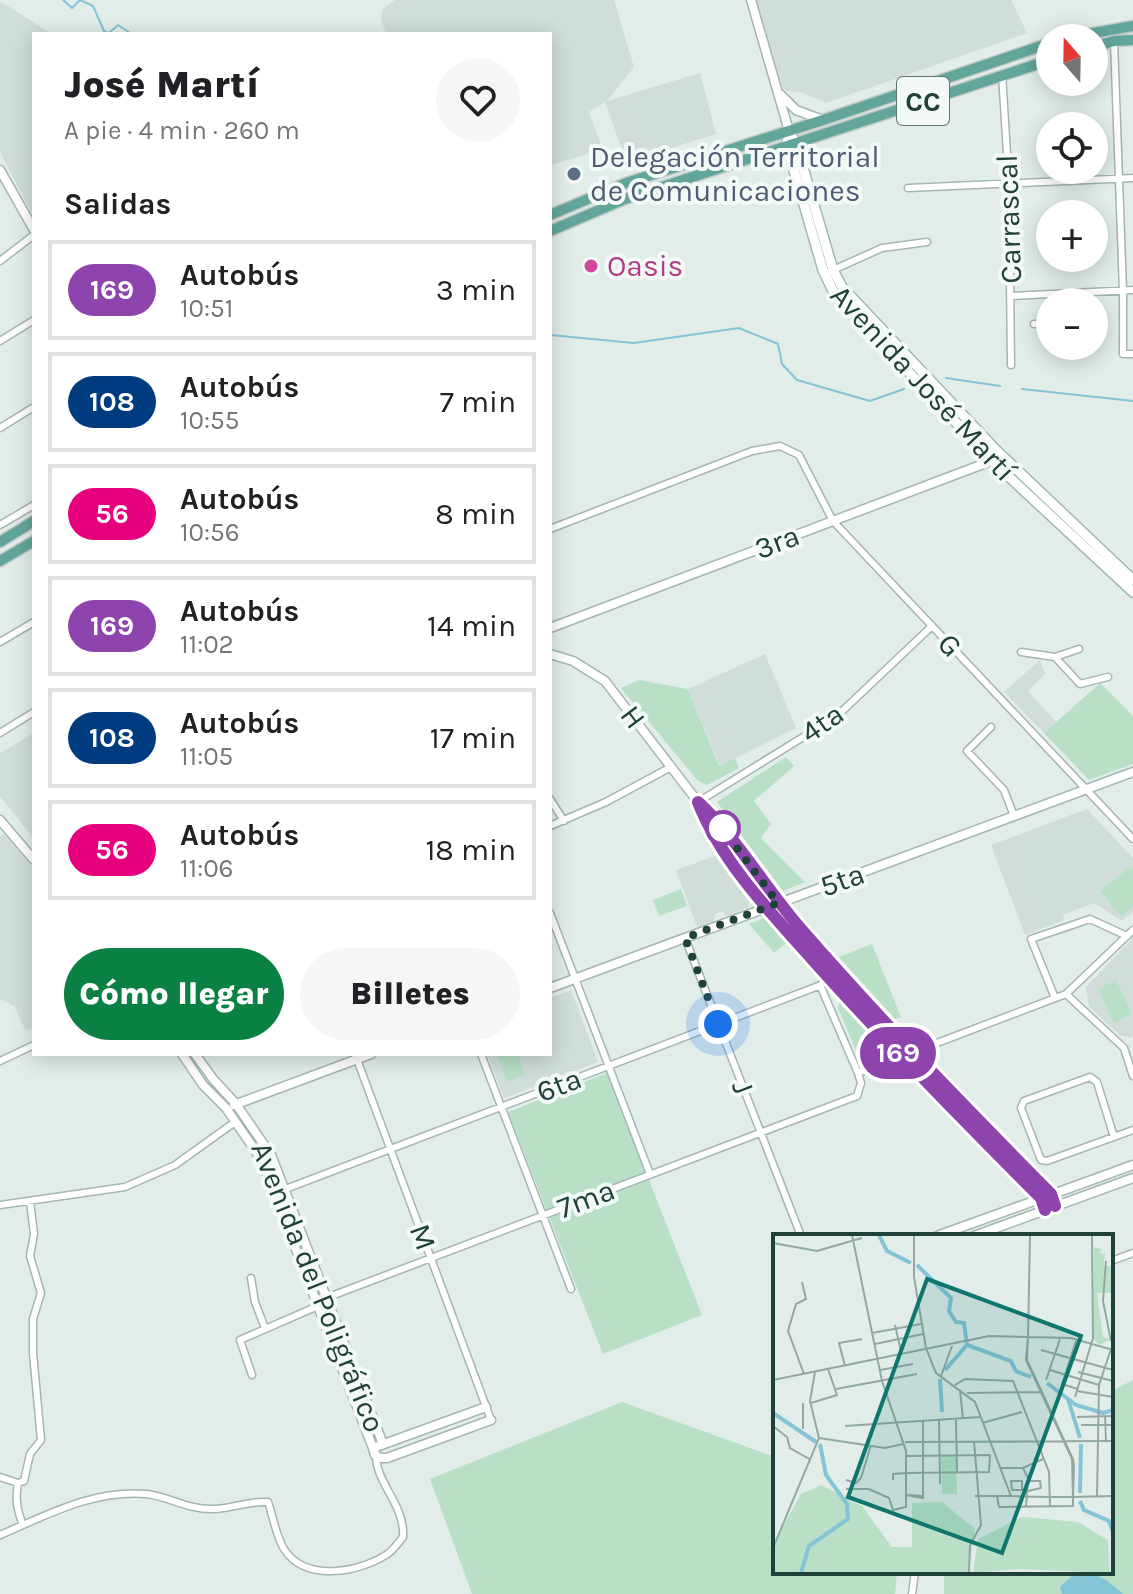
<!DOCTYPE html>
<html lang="es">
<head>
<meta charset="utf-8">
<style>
  :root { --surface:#fff; --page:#f6f6f6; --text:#202124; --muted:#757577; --line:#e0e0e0; --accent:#0b8043 }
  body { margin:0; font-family:Karla,sans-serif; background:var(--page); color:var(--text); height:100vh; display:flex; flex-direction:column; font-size:30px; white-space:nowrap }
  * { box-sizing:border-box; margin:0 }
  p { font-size:26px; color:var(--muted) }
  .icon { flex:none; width:44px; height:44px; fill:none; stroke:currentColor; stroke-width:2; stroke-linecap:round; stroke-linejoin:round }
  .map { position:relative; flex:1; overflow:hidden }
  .drawer { position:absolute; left:32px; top:32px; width:520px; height:1024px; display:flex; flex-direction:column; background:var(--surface); border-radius:0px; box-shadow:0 4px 20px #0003 }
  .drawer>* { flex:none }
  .badge { padding:0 16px; border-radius:26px; font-size:28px; line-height:52px }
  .needle { width:52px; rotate:340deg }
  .tools { position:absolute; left:1036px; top:24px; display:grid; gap:16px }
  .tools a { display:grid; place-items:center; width:72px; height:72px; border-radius:50%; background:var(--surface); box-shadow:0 4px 20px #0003; font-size:40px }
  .you { position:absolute; width:40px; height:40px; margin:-20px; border:6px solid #fff; border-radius:50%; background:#1a73e8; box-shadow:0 0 0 12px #1a73e833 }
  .map>.badge { position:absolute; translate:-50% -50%; box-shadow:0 0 0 4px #fff }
  h2 { padding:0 32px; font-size:30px; line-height:72px }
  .round { display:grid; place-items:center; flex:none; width:84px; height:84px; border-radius:42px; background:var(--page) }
  .head { display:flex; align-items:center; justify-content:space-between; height:136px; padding:0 32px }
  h1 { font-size:38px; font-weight:800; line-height:60px }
  .action { display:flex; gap:16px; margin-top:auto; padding:16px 32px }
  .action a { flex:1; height:92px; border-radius:48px; background:var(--accent); color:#fff; font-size:32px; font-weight:800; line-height:92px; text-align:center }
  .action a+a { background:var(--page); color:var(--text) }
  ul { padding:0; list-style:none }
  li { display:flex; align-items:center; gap:24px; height:100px; margin:0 16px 12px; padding:0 16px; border:4px solid var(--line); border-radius:0px }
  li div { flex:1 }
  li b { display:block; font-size:30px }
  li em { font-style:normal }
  li .badge { min-width:88px; font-weight:700; text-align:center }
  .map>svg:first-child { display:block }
  .built { fill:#d0ddd8 }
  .green { fill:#b9e0c7 }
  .water { fill:#85c3d7 }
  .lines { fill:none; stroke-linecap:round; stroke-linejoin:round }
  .stream { stroke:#85c3d7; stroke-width:2 }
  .minor-casing { stroke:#a4b6b1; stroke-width:9 }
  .tertiary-casing { stroke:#a4b6b1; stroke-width:11 }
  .secondary-casing { stroke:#9fbab3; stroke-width:12 }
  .primary-casing { stroke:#c1cac8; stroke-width:13 }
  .minor { stroke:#fff; stroke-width:6 }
  .tertiary { stroke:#fff; stroke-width:8 }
  .secondary { stroke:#fff; stroke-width:9 }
  .primary { stroke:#62a69b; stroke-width:10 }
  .line-casing { stroke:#fff; stroke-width:18 }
  .line { stroke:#8e44ad; stroke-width:12 }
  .walk { stroke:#20403a; stroke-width:8; stroke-dasharray:0 14.4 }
  .service-dot { fill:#5c6f8a; stroke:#f2f9f6; stroke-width:3 }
  .hotel-dot { fill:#d1479c; stroke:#f2f9f6; stroke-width:3 }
  .stop-dot { fill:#fff; stroke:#8e44ad; stroke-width:4 }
  .labels { text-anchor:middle; stroke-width:8; stroke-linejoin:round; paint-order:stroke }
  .shield { fill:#f2f9f6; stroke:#5f7872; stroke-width:2 }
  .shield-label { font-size:28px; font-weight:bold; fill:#20403a }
  .service-label { font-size:30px; fill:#4e5e75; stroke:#f2f9f6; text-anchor:start }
  .street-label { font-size:30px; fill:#20403a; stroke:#f2f9f6 }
  .hotel-label { font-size:30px; fill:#b23c85; stroke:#f2f9f6; text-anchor:start }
  .inset-river { fill:none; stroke:#85c3d7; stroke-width:4 }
  .inset-road { fill:none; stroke:#94a8a3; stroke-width:2 }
  .view { fill:#0f766e; fill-opacity:0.15; stroke:#0f766e; stroke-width:4 }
  .inset-edge { fill:none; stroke:#20403a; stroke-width:4 }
</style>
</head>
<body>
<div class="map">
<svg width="1133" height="1594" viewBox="0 0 1133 1594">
  <rect width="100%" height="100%" fill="#e2ede9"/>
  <path class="built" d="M395 0H614L634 67 607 101 700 73 716 134 633 160 628 158 620 144 605 102 589 112 603 150 550 165V34H386L381 19 383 9Z
    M755 0H1011L1027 33 826 103 800 92 787 91 781 86Z
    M0 1 52 34H34V217L0 152Z
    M765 654 796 728 720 766 688 689Z
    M1040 660 1045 674 1028 691 1056 722 1044 733 1004 692Z
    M34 733V839L0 796V753Z
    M1087 809 1133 858V912L1122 921 1094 903 1063 915 1064 920 1025 935 991 845Z
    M4 834 34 869V1027L26 1031 14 1006 0 999V836Z
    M715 856 749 902V907L726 916 723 911 715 914 714 921 697 927 676 870Z
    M1133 938V1035L1131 1038 1120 1035 1089 1007 1086 987Z
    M571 990 598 1062 504 1098 487 1054H550V998Z"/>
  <path class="green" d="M639 680 688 689 719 766 735 758 739 768 707 785 698 781 621 688Z
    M1100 683 1133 716V764L1089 780 1044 733Z
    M786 757 794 766 754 801 771 824 761 838 805 882 783 891 717 802Z
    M1131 866 1133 869V906L1121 916 1100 891Z
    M681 889 687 906 659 916 653 900Z
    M766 917 787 942 774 953 749 924Z
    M872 944 901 1017 895 1019 839 957Z
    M1116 980 1132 1014 1114 1023 1098 989Z
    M840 999 887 1054 874 1059 871 1053 859 1058 838 1008Z
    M497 1054H518L525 1075 507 1082Z
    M607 1073 702 1315 603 1354 508 1112Z
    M1133 1380V1594H944V1572H1111V1391Z
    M622 1402 775 1457V1572H897L895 1594H472L430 1479Z"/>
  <path class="water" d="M1076 1572C1097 1572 1108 1580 1123 1594H1062L1060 1587Z"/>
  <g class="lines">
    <path class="stream" d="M63 0 72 8 79 1
      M80 0 93 6 104 31 109 33 118 25 132 34
      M143 34H155
      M550 335 634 343 739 328 778 344 782 364 797 380 870 401 904 389
      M946 378 1000 386
      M1022 389 1133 401"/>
    <defs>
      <path id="minor" d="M1114 41 1123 291V354H1133
        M1002 74 1009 185 1011 365
        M908 188 1133 178
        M0 261 34 235
        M833 270 882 248 927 242
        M1012 296 1133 290
        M1034 324 1050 323
        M0 341 34 320
        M0 428 34 407
        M0 525 34 505
        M550 529 752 451 780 446 799 455 833 521 1133 839
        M0 642 34 622
        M1079 649 1055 657 1080 684 1108 677
        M1021 652 1055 657
        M991 727 967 751 1004 790 1014 816
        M0 733 34 712
        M550 799 564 821
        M698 802 837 716 932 626
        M550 826 606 802 671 767
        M550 913 650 1174
        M685 938 801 1236
        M1066 994 1124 1048 1133 1076
        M1055 998 1031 939 1090 919 1127 936
        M355 1054 491 1420
        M481 1054 571 1289
        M0 1061 34 1045
        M858 1073 1066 994 1133 930
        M1114 1137 1097 1082 1090 1077 1024 1101 1021 1108 1041 1160 1047 1161 1133 1130
        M275 1193 821 985
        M0 1205 125 1187 175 1165 235 1122
        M1111 1261 1133 1253
        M251 1278 255 1302 265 1328
        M326 1298 857 1096 861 1083 858 1073 820 985
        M252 1375 240 1340 318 1306
        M0 1477 18 1483 24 1481 30 1454 41 1440 33 1353V1319L41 1293 30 1256 34 1234 30 1201
        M18 1483C15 1499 17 1510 23 1525
        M0 1535C47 1515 94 1489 147 1494 170 1497 189 1510 213 1509 232 1509 245 1501 268 1502 273 1516 276 1536 284 1549 305 1582 357 1573 386 1555 393 1551 398 1543 403 1537 405 1503 375 1484 376 1453
        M912 1594 915 1572"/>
      <path id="tertiary" d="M751 0 789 131
        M781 95 796 110 823 120
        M0 170 34 230
        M550 628 994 460
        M550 654 573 661 605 681 698 802C739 840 768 891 805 934 883 1024 967 1109 1051 1194L1055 1206
        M700 806C719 858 771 913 808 954 883 1038 962 1118 1041 1198L1045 1210
        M0 820 34 860
        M550 988 1133 772
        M182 1054 203 1085 226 1108 261 1159 373 1448
        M195 1054 213 1079 236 1104 271 1155 383 1444
        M234 1105 371 1054
        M937 1236 1133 1165
        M974 1236 1133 1178
        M486 1407 373 1448 375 1455 381 1458H387L491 1420"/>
      <path id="secondary" d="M1133 580 996 450 842 287 833 270 796 144 789 131 787 146 823 270 833 291 992 461 1133 592"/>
      <path id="primary" d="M1066 38 1133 26
        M1094 47 1114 41 1133 40
        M550 215 626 183 823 120 1050 43
        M550 231 625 199 1050 60
        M0 542 34 521
        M0 561 34 541"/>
    </defs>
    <use href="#minor" class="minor-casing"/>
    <use href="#tertiary" class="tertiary-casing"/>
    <use href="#secondary" class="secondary-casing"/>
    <use href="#primary" class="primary-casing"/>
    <use href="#minor" class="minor"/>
    <use href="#tertiary" class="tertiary"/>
    <use href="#secondary" class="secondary"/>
    <use href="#primary" class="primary"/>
  </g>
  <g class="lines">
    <defs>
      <path id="line" d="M1045 1210 1041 1198C963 1120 886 1042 812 959 770 912 721 861 698 802 738 839 765 888 801 929 881 1021 966 1108 1051 1194L1055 1206"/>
    </defs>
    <use href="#line" class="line-casing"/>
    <use href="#line" class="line"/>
    <path class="walk" d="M718 1024 685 938 778 903 715 818 723 828"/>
  </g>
  <circle class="service-dot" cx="574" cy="174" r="8"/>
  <circle class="hotel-dot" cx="591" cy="266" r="8"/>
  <circle class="stop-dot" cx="723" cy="828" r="16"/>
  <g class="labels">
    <rect class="shield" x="897" y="77" width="52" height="48" rx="6"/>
    <g class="shield-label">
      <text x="923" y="111">CC</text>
    </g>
    <g class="service-label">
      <text x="590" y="167">Delegación Territorial<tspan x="590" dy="34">de Comunicaciones</tspan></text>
    </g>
    <g class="street-label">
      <text transform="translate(1009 219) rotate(-92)" y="10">Carrascal</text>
      <text transform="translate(923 383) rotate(47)" y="10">Avenida José Martí</text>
      <text transform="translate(777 542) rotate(-21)" y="10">3ra</text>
      <text transform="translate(950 645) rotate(47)" y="10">G</text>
      <text transform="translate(633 717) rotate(53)" y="10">H</text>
      <text transform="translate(822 723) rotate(-35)" y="10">4ta</text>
      <text transform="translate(842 880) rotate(-20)" y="10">5ta</text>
      <text transform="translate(559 1085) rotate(-21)" y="10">6ta</text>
      <text transform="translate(743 1087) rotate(69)" y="10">J</text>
      <text transform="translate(586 1199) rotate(-21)" y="10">7ma</text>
      <text transform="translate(423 1237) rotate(70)" y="10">M</text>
      <text transform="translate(318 1287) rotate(68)" y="10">Avenida del Poligráfico</text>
    </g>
    <g class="hotel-label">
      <text x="607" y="276">Oasis</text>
    </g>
  </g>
  <g transform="translate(773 1234)">
    <rect width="340" height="340" fill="#e2ede9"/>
    <path d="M321 13 329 15 326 19 332 20 331 32H340V59H324L330 103 337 105 327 111 321 106ZM168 222H183L184 260H169ZM48 251 89 272 119 313H139V269L169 268 202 295 195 339H0V310L28 260ZM249 283 305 288 335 306 337 339 246 335 200 339 205 305Z" fill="#b9e0c7"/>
    <path class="inset-river" d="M106 1 114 17 138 29M144 31 178 64 176 77 183 88 191 89 194 111 238 127 243 137 258 143M172 136 194 111M167 145 169 178M274 149 303 171 330 179 340 176M295 165 307 204M0 179 43 208M307 259 308 210M307 267 311 276 336 287 340 298M28 339 36 312 75 285 74 270 53 241 47 210"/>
    <path class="inset-road" d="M141 1V43L153 114 163 139 202 168 238 262M0 9 44 17 89 4M333 27 330 67 338 107M29 48 33 65 23 70 15 97 31 140M122 91 128 117M99 99 148 90M255 103 257 1M255 103 254 126 300 225 301 233 300 263 299 225 253 126ZM303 107 289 150 305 155M102 110 150 100M268 116 340 136M72 132 66 109 89 105M107 136 140 130M277 136 326 151M305 138 340 147M168 142 179 112M0 146 216 102 298 104 340 116M273 146 287 105M182 151 192 145 240 147 276 238 277 273M63 155 144 140M187 156 190 185M304 157 340 163M194 159 268 158M302 163 320 104 319 1M30 169V195M38 169 64 161 55 135M332 182 333 207M304 183 340 182M150 186V264L133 261 150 262M166 186 167 250M183 186 184 238M209 189 249 178M308 191H340M0 192 14 203 17 214 38 226M72 192 207 183M46 204 112 214 130 210M132 208 340 207M134 222 217 221M227 234H250L270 225M250 234 255 244 253 273M73 246 83 249 88 244 98 211M120 246V240L133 239 216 238 217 221M73 255H96L116 264 120 276 133 273V217L109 147 79 1M249 256V247H238L239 256H254M255 257 268 254 267 247H255M202 262H238L276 263H300V272L226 273 224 262V261M324 262 326 151 338 115M300 263 340 262M0 314 46 204 37 167 42 138M196 339 197 311 208 291 201 207"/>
    <path class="view" d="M154 45 308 102 229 319 75 263Z"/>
    <rect width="340" height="340" class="inset-edge"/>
  </g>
</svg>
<div class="tools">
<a><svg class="needle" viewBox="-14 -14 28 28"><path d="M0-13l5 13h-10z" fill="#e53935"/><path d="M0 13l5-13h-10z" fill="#757577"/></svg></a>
<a><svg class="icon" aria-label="locate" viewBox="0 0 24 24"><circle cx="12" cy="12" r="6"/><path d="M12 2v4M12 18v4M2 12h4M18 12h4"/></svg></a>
<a>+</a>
<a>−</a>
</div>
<div class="you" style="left:718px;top:1024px"></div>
<b class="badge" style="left:898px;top:1053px;background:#8e44ad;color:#fff">169</b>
<section class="drawer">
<div class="head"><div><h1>José Martí</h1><p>A pie · 4 min · 260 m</p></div><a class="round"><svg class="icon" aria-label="heart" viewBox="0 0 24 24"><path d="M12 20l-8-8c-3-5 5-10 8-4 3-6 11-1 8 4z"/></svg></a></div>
<h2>Salidas</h2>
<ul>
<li><span class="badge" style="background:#8e44ad;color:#fff">169</span><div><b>Autobús</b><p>10:51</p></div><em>3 min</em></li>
<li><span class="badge" style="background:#003b80;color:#fff">108</span><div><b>Autobús</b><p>10:55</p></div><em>7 min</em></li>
<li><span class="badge" style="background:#e6007e;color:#fff">56</span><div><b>Autobús</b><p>10:56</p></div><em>8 min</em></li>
<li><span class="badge" style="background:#8e44ad;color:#fff">169</span><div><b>Autobús</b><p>11:02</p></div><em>14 min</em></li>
<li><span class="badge" style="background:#003b80;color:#fff">108</span><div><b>Autobús</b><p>11:05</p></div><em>17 min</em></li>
<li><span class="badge" style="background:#e6007e;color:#fff">56</span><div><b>Autobús</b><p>11:06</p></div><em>18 min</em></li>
</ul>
<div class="action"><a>Cómo llegar</a><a>Billetes</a></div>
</section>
</div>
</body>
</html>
